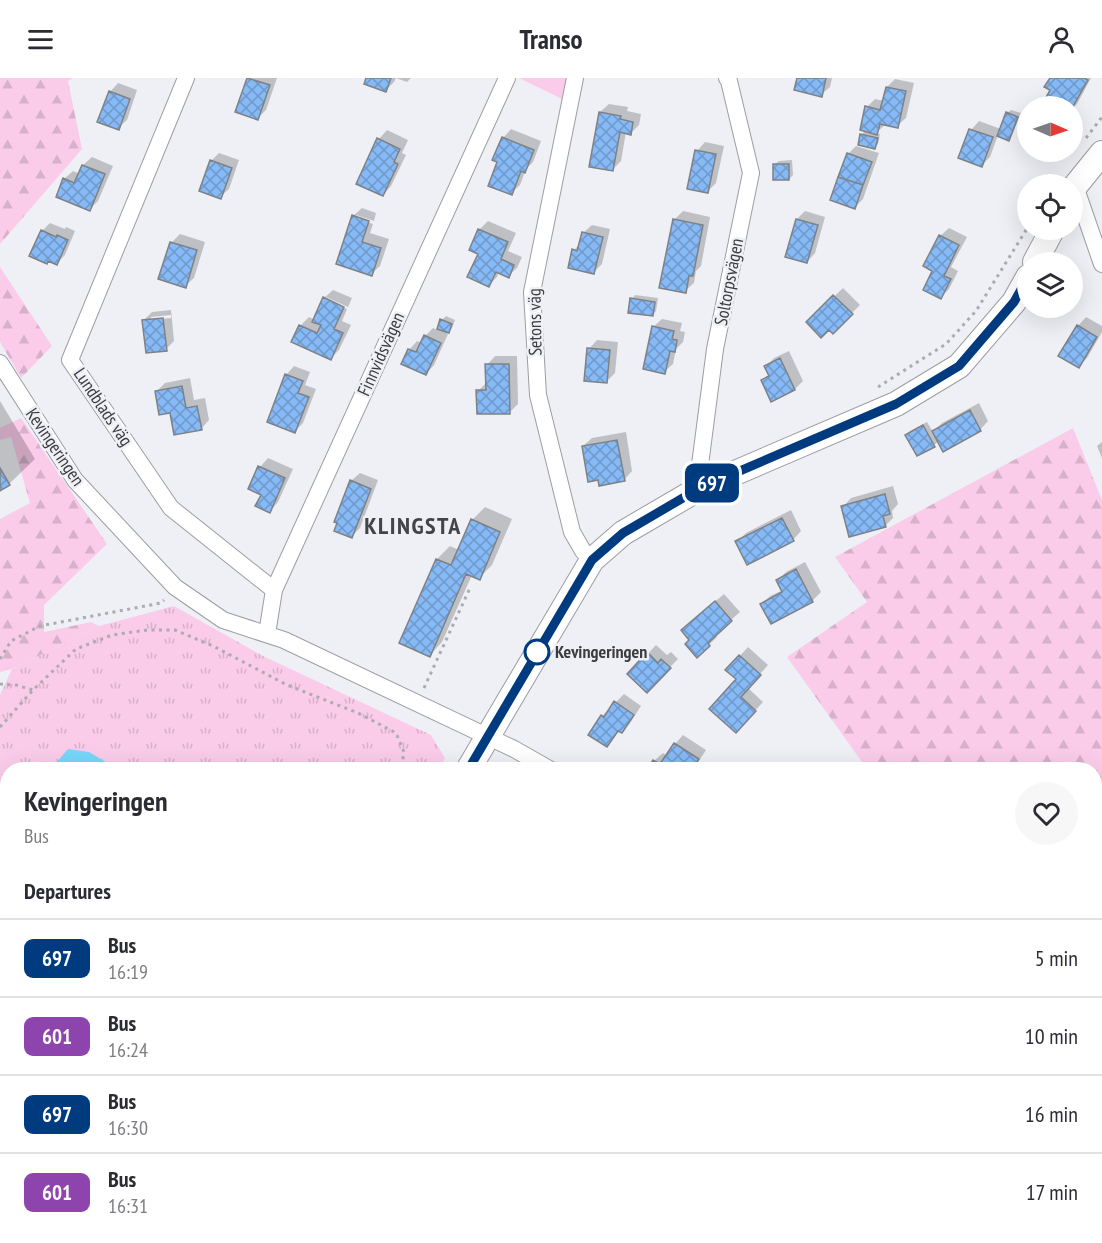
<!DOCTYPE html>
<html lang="en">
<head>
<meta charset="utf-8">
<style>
  :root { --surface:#fff; --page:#f7f7f7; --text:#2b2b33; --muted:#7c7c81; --line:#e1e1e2 }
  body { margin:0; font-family:"PT Sans Narrow",sans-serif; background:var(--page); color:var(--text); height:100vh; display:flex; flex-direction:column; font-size:22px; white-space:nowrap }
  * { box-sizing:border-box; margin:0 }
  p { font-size:20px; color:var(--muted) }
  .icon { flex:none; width:33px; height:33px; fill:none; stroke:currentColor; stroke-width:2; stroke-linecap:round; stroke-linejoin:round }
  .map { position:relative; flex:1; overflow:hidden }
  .sheet { position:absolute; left:0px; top:684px; width:1102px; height:482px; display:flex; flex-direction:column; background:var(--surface); border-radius:24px 24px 0 0; box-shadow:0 6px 24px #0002 }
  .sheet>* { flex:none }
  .badge { padding:0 12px; border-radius:9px; font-size:21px; line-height:39px }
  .needle { width:39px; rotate:92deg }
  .buttons { position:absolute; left:1017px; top:18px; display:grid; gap:12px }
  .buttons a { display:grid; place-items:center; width:66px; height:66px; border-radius:50%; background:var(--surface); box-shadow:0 6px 24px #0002; font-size:30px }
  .map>.badge { position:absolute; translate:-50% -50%; box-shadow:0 0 0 3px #fff }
  h2 { padding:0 24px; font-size:22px; line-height:54px }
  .round { display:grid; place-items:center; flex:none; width:63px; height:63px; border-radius:32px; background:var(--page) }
  .summary { display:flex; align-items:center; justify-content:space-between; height:102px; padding:0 24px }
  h1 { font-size:28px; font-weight:800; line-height:45px }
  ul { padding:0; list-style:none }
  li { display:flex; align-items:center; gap:18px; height:78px; padding:0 24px; border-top:2px solid var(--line) }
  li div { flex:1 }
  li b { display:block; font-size:22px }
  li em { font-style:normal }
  li .badge { min-width:66px; font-weight:700; text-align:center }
  header { display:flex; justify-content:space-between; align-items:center; height:78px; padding:0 24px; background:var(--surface); font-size:27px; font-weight:800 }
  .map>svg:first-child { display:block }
  .grass { fill:url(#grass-tufts) }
  .forest { fill:url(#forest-firs) }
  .green { fill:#faccea }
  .water { fill:#77d7fa }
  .shadow { fill:#0003; fill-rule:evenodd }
  .building { fill:url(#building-cross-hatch); stroke:#7e8185; stroke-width:1.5 }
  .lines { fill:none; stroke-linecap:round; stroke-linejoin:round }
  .street-casing { stroke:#9d9da2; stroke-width:18 }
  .secondary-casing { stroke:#9d9da2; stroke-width:26 }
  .path { stroke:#abacb0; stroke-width:3; stroke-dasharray:3 4.5; stroke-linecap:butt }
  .street { stroke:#fff; stroke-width:16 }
  .secondary { stroke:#fff; stroke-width:24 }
  .line-casing { stroke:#fff; stroke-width:14 }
  .line { stroke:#003b80; stroke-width:9 }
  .stop-dot { fill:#fff; stroke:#003b80; stroke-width:3 }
  .labels { text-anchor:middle; stroke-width:5; stroke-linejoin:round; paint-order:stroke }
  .street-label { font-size:18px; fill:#3c3c3e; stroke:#eff0f6 }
  .stop-label { font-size:18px; font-weight:bold; fill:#3c3c3e; stroke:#eff0f6; text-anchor:start }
  .district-label { font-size:24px; font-weight:bold; letter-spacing:1.5px; fill:#434448; stroke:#eff0f6 }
</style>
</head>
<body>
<header><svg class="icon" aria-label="menu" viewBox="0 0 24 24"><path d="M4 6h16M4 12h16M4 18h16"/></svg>Transo<svg class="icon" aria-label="person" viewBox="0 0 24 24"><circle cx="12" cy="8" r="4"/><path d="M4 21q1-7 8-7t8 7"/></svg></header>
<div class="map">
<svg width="1102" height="1165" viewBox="0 0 1102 1165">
  <defs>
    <pattern id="grass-tufts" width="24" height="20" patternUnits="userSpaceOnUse" patternTransform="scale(1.5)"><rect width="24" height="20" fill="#faccea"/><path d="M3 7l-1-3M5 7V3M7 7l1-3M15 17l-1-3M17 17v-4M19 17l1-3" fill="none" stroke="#d7b0ca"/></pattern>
    <pattern id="forest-firs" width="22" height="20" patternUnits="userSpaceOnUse" patternTransform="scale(1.5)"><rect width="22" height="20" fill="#faccea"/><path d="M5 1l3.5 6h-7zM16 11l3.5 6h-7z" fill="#d7b0ca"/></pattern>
    <pattern id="building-cross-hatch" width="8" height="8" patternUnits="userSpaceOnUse" patternTransform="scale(1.5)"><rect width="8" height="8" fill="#86baf6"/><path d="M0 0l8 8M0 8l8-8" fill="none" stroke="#6f98c9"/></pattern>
  </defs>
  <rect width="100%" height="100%" fill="#eff0f6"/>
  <path class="grass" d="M174 528 263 578 431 657 445 680 439 692H8V1158H257L255 1165H0V617L12 591 99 548Z"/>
  <path class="forest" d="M0 0H73L68 3 82 71 0 166Z
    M0 189 52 268 21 300 0 264Z
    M21 340 107 466 44 527V554L91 544 99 548 12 591 0 594V441L30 425 11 359 0 362V350Z
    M1073 350 1102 422V897L1095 903V692L867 691 787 579 867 524 835 479Z"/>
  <path class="green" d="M519 0H568L566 23 562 21Z"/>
  <path class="water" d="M68 671 89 674 114 689 128 691H51Z"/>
  <path class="shadow" d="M249 0H277L266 32 258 40 237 33Z
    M368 0H396L394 4 386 12Z
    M396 0H411L407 4Z
    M798 0H832L830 9 821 17Z
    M1051 0H1091L1077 26 1072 31V28H1058L1046 22 1052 12Z
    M895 1 914 5 906 40 897 48 886 46 876 55 880 56 878 66 874 70 862 56 866 52 867 29 875 21 884 23 887 9Z
    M118 5 137 12 127 42 118 50 110 14Z
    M609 26 628 29 627 33 641 36 639 47 631 55 626 54 621 83 612 92 600 34Z
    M1011 32 1021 35 1012 57 1008 61 998 57 990 79 982 87 960 79 971 52 979 43 1001 51 1007 35Z
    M511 51 541 63 533 84 526 91 520 107 511 115 499 83 503 60Z
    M387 52 408 62 402 75 406 77 391 108 383 117 379 61Z
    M705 64 724 68 716 105 708 113 697 73Z
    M856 68 879 75 863 121 855 129 848 76Z
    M219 75 239 82 229 111 220 119 211 83Z
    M92 79 113 88 98 123 90 131 64 101 73 93 80 96 83 87Z
    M792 82 793 97 789 101 775 86 779 83Z
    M362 130 376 135 374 143 356 137V140L373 146 370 155 389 161 380 188 371 196 353 138Z
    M683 133 710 139 701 188 696 193 694 205 685 213 674 142Z
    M805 133 825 139 815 175 807 184 797 141Z
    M488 143 516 155 508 173 522 179 517 190 508 198 499 194 497 199 489 207 480 175 471 171 480 151Z
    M50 145 65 151 66 149 75 153 65 177 57 185 42 153Z
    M592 147 610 151 602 186 594 194 574 172 581 165 583 155Z
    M949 150 967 159 951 189 958 193 949 211 941 219 934 192 940 158Z
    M180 156 205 164 194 200 185 208 171 165Z
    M843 210 860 227 833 254 829 250 808 244Z
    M333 212 352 220 348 229 326 219V222L347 231 342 243 351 247 339 272 331 280 300 248 309 239 315 242 324 220Z
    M635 217 658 220 656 233 652 237 632 221Z
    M171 232 174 263 166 271 144 242 152 234ZM171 237V240L151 242V239Z
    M446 238 455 242 452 250 447 256H448L434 287 426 296 409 272 417 263 422 265 425 258 433 250 438 252 442 242Z
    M1086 239 1102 248V254L1087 280 1079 288 1078 248Z
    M662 241 682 245 680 253 685 254 683 264 676 271 673 286 664 294 653 249Z
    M597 262 618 264 615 295 606 304 589 271Z
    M789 273 803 303 795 311 762 303 769 296 766 289 774 280Z
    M495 278H517L518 326 510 334 478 313 487 304V287Z
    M294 288 310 294 305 307 316 311 303 345 295 353 286 297Z
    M190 300 194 322 205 320 209 342 201 351 171 333 156 314 165 305Z
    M0 323 35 381 9 406 0 412Z
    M979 325 988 343 980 352 939 363 934 367 917 376 907 357 910 353 927 344 933 354 942 345Z
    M626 354 632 393 624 402 583 368 592 360Z
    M1102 364V380L1097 368Z
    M268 380 293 391 278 424 270 433 263 416 260 389Z
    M360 395 378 402 360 450 351 459V403Z
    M893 408 898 426 892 433 893 440 885 448 843 429 851 420Z
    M485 429 512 441 492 487 479 500 472 497 442 564 430 577 401 565 437 481 450 468 459 472 472 442Z
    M791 432 801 453 793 462 737 464 746 455Z
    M805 484 821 514 812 523 771 544 762 526 770 518 783 512 778 502 786 494Z
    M724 516 740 534 715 556 717 559 709 567 691 562V544Z
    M656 567 667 577 671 574 678 581 647 613 629 596Z
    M748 569 768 587 748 610 763 624 744 645 738 601 727 592Z
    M624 616 641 628 630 645 622 653 620 652 606 667 602 638Z
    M683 657 706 672 693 692H649L654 683 663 675 667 678 675 666Z
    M778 686 783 692H771Z
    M911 1158H935L939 1161 937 1165H907Z"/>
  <path class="building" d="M247 0 270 7 258 42 235 34Z
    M366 0H391L386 14 364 6Z
    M797 0H826L822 19 794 12Z
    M1050 0H1084L1088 2 1072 30V28H1054L1044 23 1050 12 1044 9Z
    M886 9 906 13 898 50 880 46 877 57 860 52 865 28 880 32Z
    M109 13 130 21 119 52 97 44Z
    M599 34 621 38 620 41 633 44 631 57 620 54 613 93 589 89Z
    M1006 34 1018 39 1009 63 997 58Z
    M969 51 993 59 982 89 958 80Z
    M860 56 878 60 875 71 858 67Z
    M502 59 534 72 525 95 521 93 512 117 488 108 497 84 492 82Z
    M377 60 400 71 394 84 398 86 383 118 356 106Z
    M695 72 716 76 708 115 687 111Z
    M847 75 872 84 863 107 838 99Z
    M210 82 232 90 221 121 199 113Z
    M773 86H789V102H773Z
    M82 87 105 96 90 133 56 119 63 100 74 105Z
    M838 99 863 107 855 131 830 122Z
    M352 137 369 143 362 164 381 170 372 198 336 186Z
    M673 141 703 147 693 198H689L686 215 659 210Z
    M796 141 818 147 807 185 785 179Z
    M478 151 508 164 501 181 514 187 509 200 496 194 489 209 467 199 478 176 469 172Z
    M41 152 56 159 57 157 68 162 57 187 48 183 47 186 29 178Z
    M582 154 603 159 594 196 568 190 572 171 577 173Z
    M939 157 959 167 944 198 951 201 941 221 923 212 932 193 923 188Z
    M170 164 197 172 186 210 158 201Z
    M833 217 853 236 833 256 829 252 821 260 806 244Z
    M323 219 344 229 334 251 343 255 331 282 291 264 299 247 317 255 321 247 312 244Z
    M630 220 655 224 653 238 628 235Z
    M163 240 167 273 146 275 142 242Z
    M440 241 452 246 449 255 437 251Z
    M1077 247 1097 259 1079 290 1058 278Z
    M652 248 674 253 672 261 677 262 675 274 670 273 665 296 643 291Z
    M424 257 441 265 426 297 401 286 408 271 416 274Z
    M587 270 610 272 607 305 584 303Z
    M780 280 795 312 771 324 761 302 769 298 764 288Z
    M485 286H509L510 336H477L476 312H486Z
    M285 296 303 303 298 315 309 319 295 355 267 344Z
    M182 308 186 330 197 328 202 352 174 357 170 335 159 337 155 313Z
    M970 332 981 353 943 374 932 353Z
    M923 347 935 369 917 378 905 357Z
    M617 362 625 403 599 408 598 402 588 404 582 368Z
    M258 388 285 400 270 435 255 428 261 417 248 411Z
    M0 390 10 407 0 413Z
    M350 402 371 411 352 460 334 453 337 445 334 444Z
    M885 416 890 436 883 438 886 449 849 459 841 428Z
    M782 440 794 463 747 487 735 463Z
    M471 441 500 454 480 502 466 496 430 579 399 565 436 481 451 487Z
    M796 491 813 524 771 546 760 526 782 514 776 502Z
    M715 523 732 543 708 565 710 568 697 580 685 566 689 562 681 552Z
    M647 574 658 585 661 581 671 590 647 615 627 596Z
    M739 577 761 597 741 619 756 633 736 655 709 631 736 601 725 592Z
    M614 623 634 637 622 655 618 653 607 669 588 657 601 637 604 639Z
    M674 665 699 681 692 692H647L653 682 660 686Z
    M1102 1010V1040L1095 1033V1017Z
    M477 1158H515L514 1164 476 1160Z
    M1033 1158H1065L1057 1165H1026Z"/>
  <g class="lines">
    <defs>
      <path id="street" d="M186 0 70 282 171 430 274 512
        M575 0 532 214 538 317 572 454 583 473 592 482
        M1075 108 1102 186
        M0 285 75 402 175 509 223 542 284 562 514 671 551 692
        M700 410V387L715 271 751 95 729 3 727 0
        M267 556 274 512 507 0
        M1095 921 1102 915
        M647 1158 648 1165
        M983 1158 986 1165
        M857 1165 861 1158"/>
      <path id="secondary" d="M1072 112 1102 75
        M1035 184 1052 152
        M468 692 592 482 623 455 700 410 896 326 959 288 1014 224 1028 199
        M279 1165 281 1158"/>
    </defs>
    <use href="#street" class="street-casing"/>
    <use href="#secondary" class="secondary-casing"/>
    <path class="path" d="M1086 60 1102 39
      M878 309 946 266 976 233 1028 149
      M0 581 11 563 40 548 161 525 164 522
      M0 606 16 607 33 612
      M424 610 470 510
      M0 649 33 612 76 571 112 557 147 552H175L213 568 287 607 358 635 396 655 404 674 401 692"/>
    <use href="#street" class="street"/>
    <use href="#secondary" class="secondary"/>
  </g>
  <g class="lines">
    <defs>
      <path id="line" d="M468 692 592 482 623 455 700 410 896 326 959 288 1014 224 1028 199"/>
    </defs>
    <use href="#line" class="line-casing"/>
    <use href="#line" class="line"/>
  </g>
  <circle class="stop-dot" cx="537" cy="574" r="12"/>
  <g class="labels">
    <g class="street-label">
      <text transform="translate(729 204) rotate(-79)" y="6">Soltorpsvägen</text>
      <text transform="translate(535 244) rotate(-91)" y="6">Setons väg</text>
      <text transform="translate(381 276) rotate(-66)" y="6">Finnvidsvägen</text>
      <text transform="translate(103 329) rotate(56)" y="6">Lundblads väg</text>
      <text transform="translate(55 369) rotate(56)" y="6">Kevingeringen</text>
    </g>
    <g class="stop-label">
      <text x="555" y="580">Kevingeringen</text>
    </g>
    <g class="district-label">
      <text x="413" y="456">KLINGSTA</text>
    </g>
  </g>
</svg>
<div class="buttons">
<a><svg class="needle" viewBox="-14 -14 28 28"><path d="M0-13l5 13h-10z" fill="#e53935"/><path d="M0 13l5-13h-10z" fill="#7c7c81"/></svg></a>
<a><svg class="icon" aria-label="locate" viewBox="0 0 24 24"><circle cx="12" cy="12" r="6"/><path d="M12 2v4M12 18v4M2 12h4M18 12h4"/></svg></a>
<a><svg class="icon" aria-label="layers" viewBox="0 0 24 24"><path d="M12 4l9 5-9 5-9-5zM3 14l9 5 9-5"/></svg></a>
</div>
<b class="badge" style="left:712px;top:405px;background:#003b80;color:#fff">697</b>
<section class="sheet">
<div class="summary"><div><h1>Kevingeringen</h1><p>Bus</p></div><a class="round"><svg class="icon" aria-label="heart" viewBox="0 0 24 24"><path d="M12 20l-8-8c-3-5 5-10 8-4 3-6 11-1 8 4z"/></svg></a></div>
<h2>Departures</h2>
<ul>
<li><span class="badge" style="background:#003b80;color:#fff">697</span><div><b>Bus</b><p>16:19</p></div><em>5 min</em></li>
<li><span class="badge" style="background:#8e44ad;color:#fff">601</span><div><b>Bus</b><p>16:24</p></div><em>10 min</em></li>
<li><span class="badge" style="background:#003b80;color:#fff">697</span><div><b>Bus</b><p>16:30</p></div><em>16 min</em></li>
<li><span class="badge" style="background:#8e44ad;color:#fff">601</span><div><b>Bus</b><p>16:31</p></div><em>17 min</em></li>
</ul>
</section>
</div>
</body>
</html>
